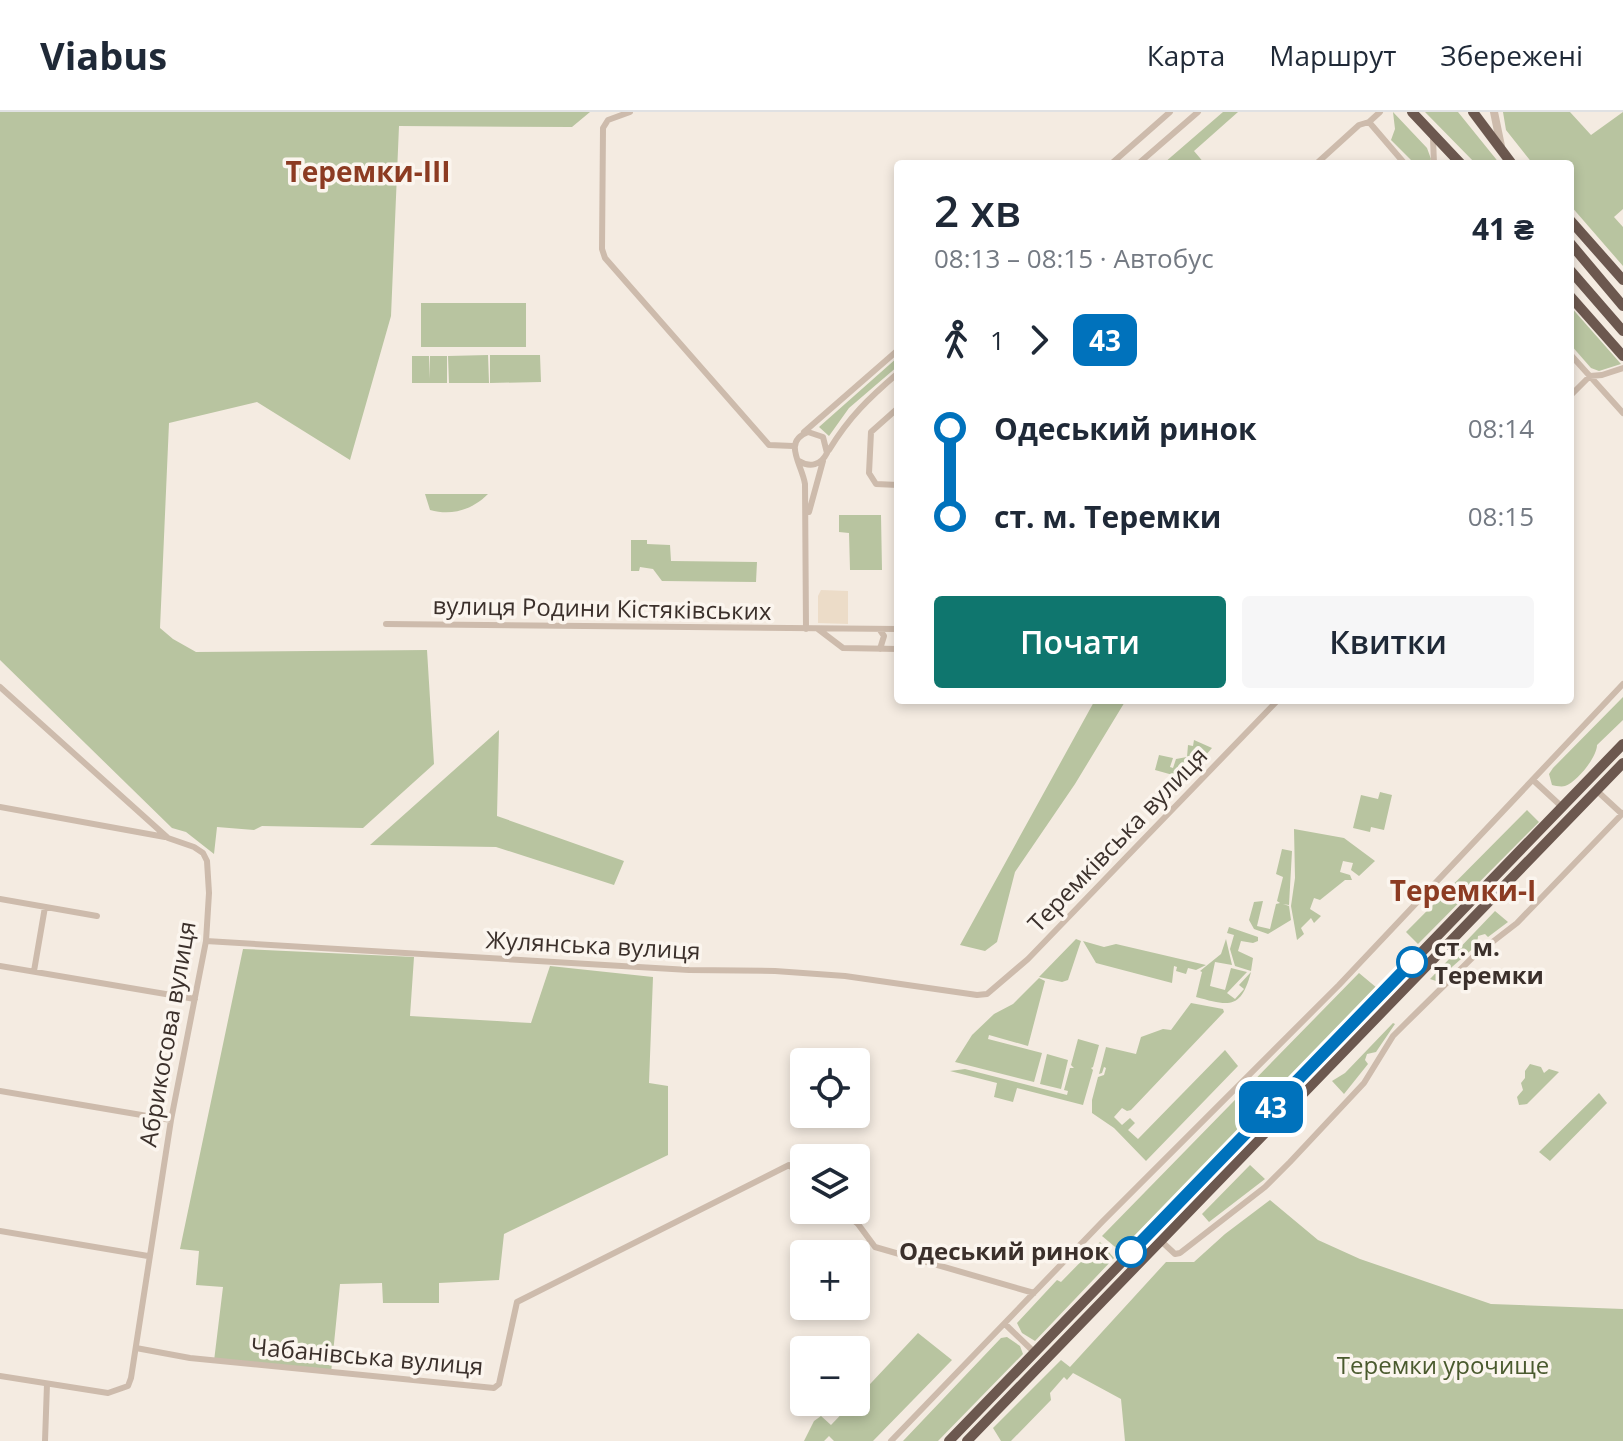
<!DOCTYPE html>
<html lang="uk">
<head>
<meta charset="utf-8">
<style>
  :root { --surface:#fff; --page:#f6f6f7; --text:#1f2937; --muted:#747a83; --line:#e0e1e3; --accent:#0f766e }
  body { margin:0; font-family:"Open Sans",sans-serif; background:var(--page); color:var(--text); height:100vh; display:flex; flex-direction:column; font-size:30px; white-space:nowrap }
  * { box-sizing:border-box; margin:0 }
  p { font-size:26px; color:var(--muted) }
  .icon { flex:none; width:44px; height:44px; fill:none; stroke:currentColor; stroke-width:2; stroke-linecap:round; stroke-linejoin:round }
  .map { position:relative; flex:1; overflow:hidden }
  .details { position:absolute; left:894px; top:48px; width:680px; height:544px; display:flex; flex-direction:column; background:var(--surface); border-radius:8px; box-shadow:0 4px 12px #0003 }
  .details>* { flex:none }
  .badge { padding:0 16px; border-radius:12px; font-size:28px; line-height:52px }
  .tools { position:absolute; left:790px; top:936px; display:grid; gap:16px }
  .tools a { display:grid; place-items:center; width:80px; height:80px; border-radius:8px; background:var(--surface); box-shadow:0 4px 12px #0003; font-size:40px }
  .map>.badge { position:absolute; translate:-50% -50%; box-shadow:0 0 0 4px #fff }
  .legs { display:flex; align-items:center; gap:12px; height:88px; padding:0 40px; font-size:26px }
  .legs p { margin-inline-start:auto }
  .head { display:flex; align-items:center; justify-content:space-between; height:136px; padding:0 40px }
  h1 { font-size:44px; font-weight:600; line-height:60px }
  .primary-button { display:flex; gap:16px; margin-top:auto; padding:16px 40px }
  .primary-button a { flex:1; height:92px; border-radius:8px; background:var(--accent); color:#fff; font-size:32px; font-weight:600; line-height:92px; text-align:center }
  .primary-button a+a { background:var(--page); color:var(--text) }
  ul { padding:0 40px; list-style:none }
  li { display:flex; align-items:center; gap:28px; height:88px; font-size:30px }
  li i { display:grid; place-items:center; width:12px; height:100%; margin:0 10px; background:currentColor }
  li i::after { content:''; width:20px; height:20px; margin:-10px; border:6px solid; border-radius:50%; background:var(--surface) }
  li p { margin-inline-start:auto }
  li:first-child i { background:linear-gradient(#0000 50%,currentColor 0) }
  li:last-child i { background:linear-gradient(currentColor 50%,#0000 0) }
  header { display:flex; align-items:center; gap:48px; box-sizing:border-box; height:112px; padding:0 40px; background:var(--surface); border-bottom:2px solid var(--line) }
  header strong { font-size:38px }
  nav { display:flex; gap:44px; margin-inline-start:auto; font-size:28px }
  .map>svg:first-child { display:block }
  .green { fill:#b8c4a0 }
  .plaza { fill:#ecdcc8 }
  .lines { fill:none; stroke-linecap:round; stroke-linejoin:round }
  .minor { stroke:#cdbbac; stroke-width:6 }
  .tertiary { stroke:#cdbbac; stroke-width:8 }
  .trunk { stroke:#6c584f; stroke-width:10 }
  .line-1-casing { stroke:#fff; stroke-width:18 }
  .line-1 { stroke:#0072bc; stroke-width:12 }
  .stop-1-dot { fill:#fff; stroke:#0072bc; stroke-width:4 }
  .labels { text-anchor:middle; stroke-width:7; stroke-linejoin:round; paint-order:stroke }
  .street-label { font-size:24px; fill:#3b302b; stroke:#fbf5ee }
  .stop-label { font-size:24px; font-weight:bold; fill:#3b302b; stroke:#fbf5ee; text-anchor:start }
  .park-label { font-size:24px; fill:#4a5a2e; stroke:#fbf5ee }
  .quarter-label { font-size:28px; font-weight:bold; fill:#8c3b22; stroke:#fbf5ee }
</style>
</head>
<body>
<header>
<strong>Viabus</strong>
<nav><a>Карта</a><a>Маршрут</a><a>Збережені</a></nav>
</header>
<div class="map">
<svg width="1623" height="1329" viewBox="0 0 1623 1329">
  <rect width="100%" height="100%" fill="#f4ebe1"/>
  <path class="green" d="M0 0H590L572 15 399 14 391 204 350 348 257 290 169 311 160 516 173 527 196 540 427 538 434 652 363 716 262 714 254 718 217 715 214 742 186 720 172 716 0 548Z
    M1223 0H1238L1194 39 1205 52 1164 51Z
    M1393 0 1427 36 1431 47 1429 51 1415 52 1391 28 1395 17Z
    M1425 0H1458L1500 52H1476Z
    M1503 0H1570L1591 23 1623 0V97L1614 105 1623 115V154L1570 93V52H1533L1506 18Z
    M421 191H526V235H421Z
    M1570 194 1621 252 1599 259 1591 256 1570 232Z
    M488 243 489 271H449L448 244Z
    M490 243H540L541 270 490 271Z
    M412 244H429V267L430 244H447V271H412Z
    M898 245V254L849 296 829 324 819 315Z
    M425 382H488C472 398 452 404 430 398Z
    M839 403H881L882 458H850L849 421 839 420Z
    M631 428H647V432L670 433 671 449 757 450 756 470 662 469 653 457 640 455 639 459H631Z
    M1623 585V608L1597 633C1597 645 1577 670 1565 674 1562 675 1555 674 1552 673L1549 662 1553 656Z
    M1095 588H1126L1075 672 1015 760 997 830 985 839 960 833Z
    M499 618 497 704 624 749 614 773 496 735 370 733Z
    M1194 628 1212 636 1198 652 1180 665 1155 658 1159 643 1173 646 1170 655 1173 656 1176 647 1187 645 1188 633 1193 634Z
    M1380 680 1392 683 1384 718 1371 715 1370 720 1353 716 1361 683 1378 687Z
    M1527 698 1539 710 1418 832 1406 820Z
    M1294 717 1344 726 1375 749 1359 764 1351 758 1353 751 1343 749 1340 760 1350 763 1352 768H1345L1320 788 1314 786 1310 797 1321 804 1314 811 1311 806 1301 816 1304 822 1297 828 1291 794 1295 766Z
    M1282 737 1292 739 1289 793 1283 792 1289 794 1291 808 1268 822 1254 817 1249 808 1254 790 1263 789 1257 814 1270 817 1276 792 1280 791 1277 789 1283 765 1276 762Z
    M1495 799 1508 810 1488 825 1485 822 1478 824 1477 833 1436 869 1430 867Z
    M1229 815 1258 825V829L1253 831 1241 829 1238 839 1253 846 1251 859 1235 854 1230 837 1234 823 1227 821Z
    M1076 827 1081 829 1068 868 1062 870 1039 865Z
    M1226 827 1232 853 1215 850 1210 874 1225 878 1231 856 1247 860 1227 881 1235 887 1244 877 1239 873 1251 860C1241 898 1229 894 1196 885L1202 860 1200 859 1221 842Z
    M1083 829 1104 835 1116 832 1206 853 1196 858 1188 856 1186 862 1176 859 1177 855 1174 854 1172 871 1096 851Z
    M243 837 414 845 410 904 531 911 550 854 653 865 649 971 668 974V1043L504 1122 499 1168 439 1171V1191H383L382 1171 340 1172 331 1261 214 1249 223 1175 196 1173 199 1139 180 1137Z
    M1359 861 1377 876 1120 1139 1102 1124Z
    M1039 866 1045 869 1028 934 989 923 988 927 1042 941 1034 970 955 950 972 923 994 902 1013 892Z
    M1191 891 1223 897 1224 900 1131 998 1127 999 1122 996 1114 1005 1122 1013 1130 1006 1135 1011 1128 1018 1138 1027 1225 938 1238 954 1146 1049 1114 1016 1092 1001V988L1098 965 1104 963 1106 956 1104 955 1102 961 1099 962 1106 935 1136 942 1141 925 1163 917 1171 918Z
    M1393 911 1395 912 1376 940 1367 942 1365 948 1368 952 1344 982 1332 969 1345 961Z
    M1078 927 1099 933 1093 955 1091 956 1093 958 1083 993 1017 976 1013 990 994 985 997 971 950 959 965 957 1067 983 1068 979 1064 978 1070 956H1074L1071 953Z
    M1047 942 1068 948 1061 977 1040 972Z
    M1530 952 1541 955 1544 961 1549 957 1559 960 1527 992 1519 993 1517 985 1523 978 1521 971 1525 966V959Z
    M1599 981 1607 991 1550 1049 1539 1040Z
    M1250 1053 1265 1067 1209 1110 1202 1102Z
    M1270 1088 1318 1128 1360 1147 1491 1192 1623 1197V1329H1125L1121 1287 1073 1261 1067 1268 1064 1265 1050 1281 1051 1288 1011 1329H1001L993 1316 1061 1248 1070 1255 1166 1150H1194L1225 1122Z
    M1100 1130 1114 1146 1035 1229 1022 1221 1017 1211 1057 1168 1061 1170Z
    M918 1221 952 1248 873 1329H834L829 1324 824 1329H804L814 1309 821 1304 831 1313 853 1290H856V1287Z
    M1007 1225 1020 1234 1023 1242 938 1329H903L1001 1226Z"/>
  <path class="plaza" d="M821 478 848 479V512L818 511V484Z"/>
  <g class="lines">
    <path class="minor" d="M630 0 608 8 603 16 602 137 605 146 769 333 793 334
      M1369 10 1405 52
      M1433 26 1434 52
      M1111 52 1170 0
      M1138 52 1198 0
      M1316 52 1359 13 1369 10 1380 0
      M1570 242 1623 301
      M1570 284 1590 264 1602 263 1623 256
      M898 296 871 320 869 361 876 372 898 373
      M804 320 898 238
      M829 338C849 305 869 286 898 261
      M799 349C810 356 821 353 827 341L823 325 808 320C782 330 802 352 805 372L806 517
      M809 400 823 349
      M386 512 898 517
      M818 517 843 536 898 537
      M880 518 884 524 880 537
      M0 575 168 726 194 735 203 741 207 749 209 781 206 829 171 1008 131 1266 128 1274 108 1281 0 1264
      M1533 668 1561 694
      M1596 678 1622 702
      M0 695 165 725
      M0 787 97 804
      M206 829 689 858 775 859 845 864 977 883 987 882 1028 847 1278 588
      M0 854 195 887
      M34 859 45 795
      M0 979 171 1008
      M841 1098 858 1112 875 1135 1034 1181
      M0 1119 148 1144
      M1161 1129 1175 1142 1180 1141 1265 1075 1290 1050 1364 971 1393 924 1405 912 1473 845 1517 811 1623 701
      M1005 1212 1034 1240
      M136 1236 190 1246 494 1276 499 1272 517 1190 789 1053 804 1066
      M45 1329 47 1272
      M891 1329 1103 1109 1339 873 1623 572"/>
    <path class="tertiary" d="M1494 0 1501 34"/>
    <path class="trunk" d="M1412 0 1461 52
      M1473 0 1512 52
      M1570 108 1623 168
      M1570 131 1623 194
      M1570 158 1623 219
      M1570 184 1623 244
      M949 1329 1623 632
      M967 1329 1623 651"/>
  </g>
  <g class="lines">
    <defs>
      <path id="line-1" d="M1131 1140 1412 850"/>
    </defs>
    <use href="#line-1" class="line-1-casing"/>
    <use href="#line-1" class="line-1"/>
  </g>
  <g class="stop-1-dot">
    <circle cx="1412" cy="850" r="14"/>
    <circle cx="1131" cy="1140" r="14"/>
  </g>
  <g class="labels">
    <g class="street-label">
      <text transform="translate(602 497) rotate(1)" y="8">вулиця Родини Кістяківських</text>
      <text transform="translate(1118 728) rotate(-46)" y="8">Теремківська вулиця</text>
      <text transform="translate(593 834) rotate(3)" y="8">Жулянська вулиця</text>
      <text transform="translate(168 922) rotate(-80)" y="8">Абрикосова вулиця</text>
      <text transform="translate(367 1245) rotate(5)" y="8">Чабанівська вулиця</text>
    </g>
    <g class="stop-label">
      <text x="1434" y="844">ст. м.<tspan x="1434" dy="28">Теремки</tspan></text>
      <text x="1109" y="1148" text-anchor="end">Одеський ринок</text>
    </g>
    <g class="park-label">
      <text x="1443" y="1262">Теремки урочище</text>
    </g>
    <g class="quarter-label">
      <text x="368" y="70">Теремки-III</text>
      <text x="1463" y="789">Теремки-І</text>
    </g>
  </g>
</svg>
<div class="tools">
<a><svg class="icon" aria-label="locate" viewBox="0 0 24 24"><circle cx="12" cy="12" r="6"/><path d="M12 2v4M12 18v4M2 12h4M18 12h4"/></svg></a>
<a><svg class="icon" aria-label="layers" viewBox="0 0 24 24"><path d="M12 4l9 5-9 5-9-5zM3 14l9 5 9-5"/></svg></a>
<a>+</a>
<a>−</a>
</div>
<b class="badge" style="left:1271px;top:995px;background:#0072bc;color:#fff">43</b>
<section class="details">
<div class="head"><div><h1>2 хв</h1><p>08:13 – 08:15 · Автобус</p></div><b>41 ₴</b></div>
<div class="legs"><svg class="icon" aria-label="walk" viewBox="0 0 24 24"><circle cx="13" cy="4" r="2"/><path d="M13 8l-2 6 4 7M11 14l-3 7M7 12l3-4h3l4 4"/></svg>1<svg class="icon" aria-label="forward" viewBox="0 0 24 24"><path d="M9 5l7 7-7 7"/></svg><b class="badge" style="background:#0072bc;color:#fff">43</b></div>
<ul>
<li><i style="color:#0072bc"></i><b>Одеський ринок</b><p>08:14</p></li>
<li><i style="color:#0072bc"></i><b>ст. м. Теремки</b><p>08:15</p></li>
</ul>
<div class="primary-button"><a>Почати</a><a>Квитки</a></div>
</section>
</div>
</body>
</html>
